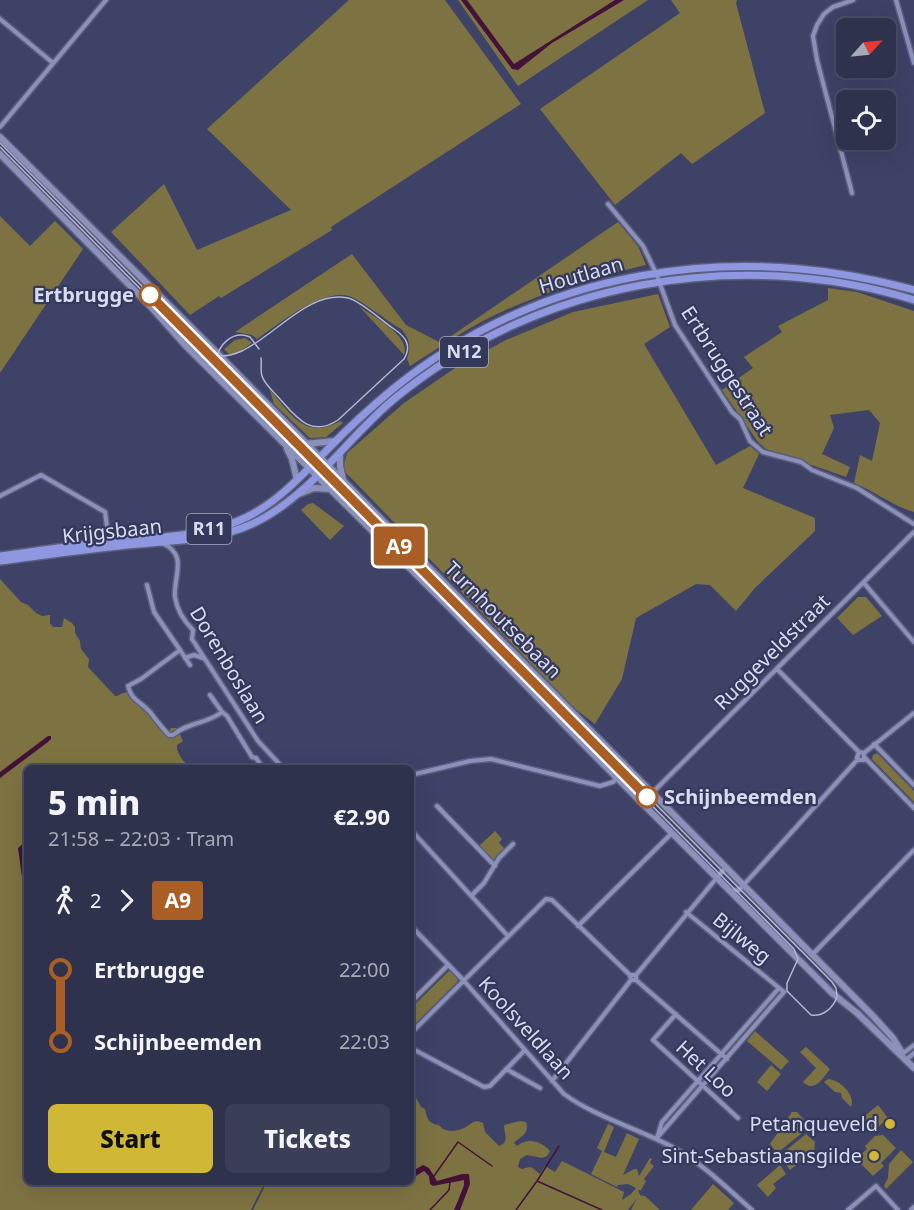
<!DOCTYPE html>
<html lang="en">
<head>
<meta charset="utf-8">
<style>
  :root { --surface:#2e324d; --page:#3a3e57; --text:#f1f3f6; --muted:#a7aab6; --line:#494d65; --accent:#d0b736 }
  body { margin:0; font-family:"Noto Sans",sans-serif; background:var(--page); color:var(--text); height:100vh; display:flex; flex-direction:column; font-size:22px; white-space:nowrap }
  * { box-sizing:border-box; margin:0 }
  p { font-size:20px; color:var(--muted) }
  .icon { flex:none; width:33px; height:33px; fill:none; stroke:currentColor; stroke-width:2; stroke-linecap:round; stroke-linejoin:round }
  .map { position:relative; flex:1; overflow:hidden }
  .details { position:absolute; left:24px; top:765px; width:390px; height:420px; display:flex; flex-direction:column; background:var(--surface); border-radius:9px; box-shadow:0 6px 24px #0002,0 0 0 2px var(--line) }
  .details>* { flex:none }
  .badge { padding:0 12px; border-radius:4px; font-size:21px; line-height:39px }
  .needle { width:39px; rotate:63deg }
  .fabs { position:absolute; left:836px; top:18px; display:grid; gap:12px }
  .fabs a { display:grid; place-items:center; width:60px; height:60px; border-radius:9px; background:var(--surface); box-shadow:0 6px 24px #0002,0 0 0 2px var(--line); font-size:30px }
  .map>.badge { position:absolute; translate:-50% -50%; box-shadow:0 0 0 3px #fff }
  .legs { display:flex; align-items:center; gap:9px; height:66px; padding:0 24px; font-size:20px }
  .legs p { margin-inline-start:auto }
  .summary { display:flex; align-items:center; justify-content:space-between; height:102px; padding:0 24px }
  h1 { font-size:33px; font-weight:800; line-height:45px }
  .cta { display:flex; gap:12px; margin-top:auto; padding:12px 24px }
  .cta a { flex:1; height:69px; border-radius:9px; background:var(--accent); color:#111; font-size:24px; font-weight:800; line-height:69px; text-align:center }
  .cta a+a { background:var(--page); color:var(--text) }
  ul { padding:0 24px; list-style:none }
  li { display:flex; align-items:center; gap:21px; height:72px; font-size:22px }
  li i { display:grid; place-items:center; width:9px; height:100%; margin:0 8px; background:currentColor }
  li i::after { content:''; width:15px; height:15px; margin:-8px; border:4px solid; border-radius:50%; background:var(--surface) }
  li p { margin-inline-start:auto }
  li:first-child i { background:linear-gradient(#0000 50%,currentColor 0) }
  li:last-child i { background:linear-gradient(currentColor 50%,#0000 0) }
  .map>svg:first-child { display:block }
  .green { fill:#7d7342 }
  .water { fill:#441138 }
  .lines { fill:none; stroke-linecap:round; stroke-linejoin:round }
  .stream { stroke:#441138; stroke-width:1.5 }
  .minor-casing { stroke:#5b5e7c; stroke-width:7 }
  .secondary-casing { stroke:#5b5e7c; stroke-width:9 }
  .primary-casing { stroke:#5b5e7c; stroke-width:10 }
  .minor { stroke:#8b91bb; stroke-width:4 }
  .secondary { stroke:#8b91bb; stroke-width:6 }
  .primary { stroke:#8f97e0; stroke-width:7 }
  .tram { stroke:#b3b7d0; stroke-width:1.5 }
  .line-1-casing { stroke:#fff; stroke-width:14 }
  .line-1 { stroke:#a85e24; stroke-width:9 }
  .stop-1-dot { fill:#fff; stroke:#a85e24; stroke-width:3 }
  .poi-dot { fill:#d0b736; stroke:#34385b; stroke-width:2 }
  .labels { text-anchor:middle; stroke-width:4.5; stroke-linejoin:round; paint-order:stroke }
  .shield { fill:#34385b; stroke:#a7abc5; stroke-width:1.5 }
  .shield-label { font-size:18px; font-weight:bold; fill:#d8dcf2 }
  .street-label { font-size:20px; fill:#d8dcf2; stroke:#34385b }
  .stop-label { font-size:20px; font-weight:bold; fill:#d8dcf2; stroke:#34385b; text-anchor:end }
  .poi-label { font-size:20px; fill:#d8dcf2; stroke:#34385b; text-anchor:end }
</style>
</head>
<body>
<div class="map">
<svg width="914" height="1210" viewBox="0 0 914 1210">
  <rect width="100%" height="100%" fill="#3e4267"/>
  <path class="green" d="M349 0H445L521 104 331 227 332 230 221 298 219 296 190 315 111 232 164 184 197 250 291 210 207 129Z
    M458 0H648L518 86Z
    M671 0H737L736 3 765 113 692 164 681 153 615 205 540 109 680 13Z
    M0 216 30 246 55 221 83 249 0 373Z
    M618 222 638 246 646 265C589 278 533 295 481 322 457 335 434 351 410 366L407 359C411 346 410 339 401 329 387 321 363 301 349 296 322 288 277 325 257 339L252 335 235 332 352 254 406 325 441 343Z
    M828 288 857 292 914 311V512C892 506 875 491 854 483L860 455 872 461 880 423 869 410 830 415 834 428 822 454 850 467 846 477 766 449 758 442 722 390 753 368 744 357 782 332 778 326 828 300Z
    M658 294 670 327 644 344 716 465 750 446 759 454 743 488 815 518V531L755 588 736 611 710 585 696 584 636 618 622 679 595 724 574 708 351 478 345 472 344 465 347 453 404 403 461 364 506 340 573 312Z
    M359 306C373 317 411 335 404 355Z
    M245 338 252 343 239 352 230 355 224 349 235 340Z
    M270 390C291 414 305 441 340 421L343 423 326 437 310 438 274 404Z
    M313 503 344 526 330 540 301 510 308 504Z
    M0 579 21 602 28 605 36 613 42 616 50 615V623L53 627H62L64 618 72 623 75 627V633L80 641 81 649 89 659 88 667 115 696H117C124 692 129 690 136 696L137 704 143 707 144 711 149 712 168 732 171 728H177L183 741 177 745C176 753 186 766 193 768H27V1182H265L251 1210H0Z
    M858 597H866L882 616 853 635 837 618Z
    M877 753 914 791V802L872 759 873 755Z
    M495 831 502 839 499 843 505 849 494 861 479 846Z
    M450 970 458 979 457 982 411 1028V1008Z
    M755 1031 789 1061 781 1070 747 1041Z
    M806 1047 830 1069C823 1078 815 1093 803 1082L816 1068 800 1052Z
    M771 1065 781 1074 767 1091 757 1082Z
    M828 1079C840 1080 856 1095 851 1107L842 1098 841 1093 835 1092 824 1082Z
    M411 1096H415L421 1107 425 1109C427 1118 428 1124 439 1125 444 1133 458 1132 466 1127 473 1123 474 1119 483 1123L485 1132 499 1146C510 1142 504 1134 504 1125L520 1121 526 1122C530 1134 521 1136 514 1143L517 1146C528 1137 541 1141 550 1151L547 1156 542 1158 527 1155 520 1159 518 1167 522 1169C534 1165 531 1168 540 1174L545 1166 555 1172 562 1161 624 1192 622 1200 631 1194 636 1188 628 1184 618 1185 617 1187 591 1174 602 1151 597 1148 608 1124 614 1127 604 1152 616 1157 627 1133 639 1139 623 1175 634 1169H637L639 1176 650 1158 652 1159 650 1163 654 1166 644 1179 646 1181 641 1190H638L640 1195 645 1196 660 1210H631L637 1198 628 1210H460L466 1177 450 1183 463 1179 465 1182 455 1210H253L267 1182H411V1179L415 1177 411 1174Z
    M878 1105 888 1118 874 1131 860 1120Z
    M792 1112H797L806 1122 804 1128 806 1130 777 1153 770 1144Z
    M806 1134 815 1142 814 1151 790 1170 780 1156 788 1154 790 1160H797L799 1156 795 1150 784 1152Z
    M883 1135 896 1148 881 1163 884 1166 873 1176 856 1159 867 1149 865 1146 875 1136Z
    M901 1150 913 1162 886 1189 884 1186 888 1178 889 1164Z
    M780 1165 786 1174 773 1184 776 1188 768 1197 757 1185Z
    M713 1184 734 1203 728 1210H691Z"/>
  <path class="water" d="M461 0H467L514 64 615 0H624L552 43 518 70 512 69Z
    M48 736H51V739L48 742 0 778V772Z
    M24 843 27 851V882L22 877 18 848Z
    M423 1165 429 1168 437 1181 462 1174H469L470 1184 460 1210H454L464 1186V1180L433 1186 430 1184 429 1176 424 1171 411 1179V1172Z"/>
  <g class="lines">
    <path class="stream" d="M434 1176 458 1142 492 1166
      M537 1181 559 1146
      M430 1210 449 1190 450 1182
      M516 1210 537 1181 602 1210"/>
    <defs>
      <path id="minor" d="M896 0 914 63
        M0 19 53 63
        M0 127 106 0
        M852 193 817 60 813 36 817 25 824 14 833 7 853 0
        M608 204 643 246 656 273 675 325 732 412 740 419 750 441 763 452 801 462 812 470 857 488 914 524
        M0 496 41 475 105 512 109 542
        M162 543C189 555 173 576 175 597 177 611 184 621 193 630L192 639 258 741 283 768
        M864 583 914 642
        M147 585 154 612 180 650
        M185 658 194 655 203 658
        M190 665 180 650 141 679 128 686C132 702 141 701 150 712 156 720 162 728 169 735H173C188 722 207 724 222 712L227 716 252 757 256 758 263 768
        M777 669 859 752 864 753V760H859L857 758 859 752
        M210 695 222 712
        M874 744 914 785
        M864 753 914 713
        M593 754 605 746
        M865 758 914 808
        M599 760 605 747
        M411 775 470 761 491 759 600 786 613 782 627 768
        M652 793 914 532
        M437 806 495 866
        M411 830 508 936
        M730 891 739 890 858 759
        M472 895 484 883 499 858 513 844
        M411 926 464 981 564 1094C597 1118 640 1129 676 1149 704 1165 728 1189 752 1210
        M578 926 672 833
        M812 955 914 850
        M636 975H630L631 980H636V975L725 868
        M636 980 727 1059
        M411 1002 448 965
        M676 1014 653 1040 738 1118
        M411 1033 546 899 552 900 630 975
        M411 1048 484 1087 490 1086 525 1050
        M901 1055 914 1045
        M906 1060 914 1053
        M506 1069 540 1088
        M552 1081 631 980
        M657 1138 662 1122 779 988
        M656 1139 784 992 686 912
        M848 1210 876 1186 898 1210
        M911 1210 914 1207"/>
      <path id="secondary" d="M0 137 212 348 873 1016 893 1038 901 1051
        M0 154 152 308 185 345 453 611 593 754 832 993 857 1013 914 1068
        M305 444 335 441
        M287 449 292 459 297 480
        M340 453V466L344 484
        M299 494 314 488 330 489"/>
      <path id="primary" d="M0 556C33 552 66 546 99 543 147 537 203 539 247 517 279 501 302 475 327 450 348 428 370 408 393 389 542 269 732 240 914 290
        M0 561C46 555 93 548 139 544 177 540 217 540 252 524 310 497 346 439 394 399 537 281 738 246 914 300"/>
    </defs>
    <use href="#minor" class="minor-casing"/>
    <use href="#secondary" class="secondary-casing"/>
    <use href="#primary" class="primary-casing"/>
    <use href="#minor" class="minor"/>
    <use href="#secondary" class="secondary"/>
    <use href="#primary" class="primary"/>
    <path class="tram" d="M0 143 832 982 836 988 837 997C833 1008 823 1017 811 1015L787 991V983L798 959 794 949 0 147
      M207 353C253 373 296 287 348 298 361 301 382 321 394 329 406 337 412 346 404 359L338 420C311 438 296 417 280 399 274 392 265 385 262 376 260 370 262 364 261 358
      M217 363C216 345 233 330 250 337L259 349"/>
  </g>
  <g class="lines">
    <defs>
      <path id="line-1" d="M150 295 647 797"/>
    </defs>
    <use href="#line-1" class="line-1-casing"/>
    <use href="#line-1" class="line-1"/>
  </g>
  <g class="stop-1-dot">
    <circle cx="150" cy="295" r="10"/>
    <circle cx="647" cy="797" r="10"/>
  </g>
  <g class="poi-dot">
    <circle cx="890" cy="1124" r="6"/>
    <circle cx="874" cy="1156" r="6"/>
  </g>
  <g class="labels">
    <g class="shield">
      <rect x="440" y="337" width="48" height="30" rx="4.5"/>
      <rect x="186.5" y="514" width="45" height="30" rx="4.5"/>
    </g>
    <g class="shield-label">
      <text x="464" y="358">N12</text>
      <text x="209" y="535">R11</text>
    </g>
    <g class="street-label">
      <text transform="translate(581 275) rotate(-16)" y="7">Houtlaan</text>
      <text transform="translate(727 371) rotate(57)" y="7">Ertbruggestraat</text>
      <text transform="translate(112 531) rotate(-6)" y="7">Krijgsbaan</text>
      <text transform="translate(503 620) rotate(45)" y="7">Turnhoutsebaan</text>
      <text transform="translate(772 652) rotate(-45)" y="7">Ruggeveldstraat</text>
      <text transform="translate(229 665) rotate(59)" y="7">Dorenboslaan</text>
      <text transform="translate(742 938) rotate(39)" y="7">Bijlweg</text>
      <text transform="translate(526 1028) rotate(48)" y="7">Koolsveldlaan</text>
      <text transform="translate(706 1069) rotate(43)" y="7">Het Loo</text>
    </g>
    <g class="stop-label">
      <text x="134" y="302">Ertbrugge</text>
      <text x="664" y="804" text-anchor="start">Schijnbeemden</text>
    </g>
    <g class="poi-label">
      <text x="878" y="1131">Petanqueveld</text>
      <text x="862" y="1163">Sint-Sebastiaansgilde</text>
    </g>
  </g>
</svg>
<div class="fabs">
<a><svg class="needle" viewBox="-14 -14 28 28"><path d="M0-13l5 13h-10z" fill="#e53935"/><path d="M0 13l5-13h-10z" fill="#a7aab6"/></svg></a>
<a><svg class="icon" aria-label="locate" viewBox="0 0 24 24"><circle cx="12" cy="12" r="6"/><path d="M12 2v4M12 18v4M2 12h4M18 12h4"/></svg></a>
</div>
<b class="badge" style="left:399px;top:546px;background:#a85e24;color:#fff">A9</b>
<section class="details">
<div class="summary"><div><h1>5 min</h1><p>21:58 – 22:03 · Tram</p></div><b>€2.90</b></div>
<div class="legs"><svg class="icon" aria-label="walk" viewBox="0 0 24 24"><circle cx="13" cy="4" r="2"/><path d="M13 8l-2 6 4 7M11 14l-3 7M7 12l3-4h3l4 4"/></svg>2<svg class="icon" aria-label="forward" viewBox="0 0 24 24"><path d="M9 5l7 7-7 7"/></svg><b class="badge" style="background:#a85e24;color:#fff">A9</b></div>
<ul>
<li><i style="color:#a85e24"></i><b>Ertbrugge</b><p>22:00</p></li>
<li><i style="color:#a85e24"></i><b>Schijnbeemden</b><p>22:03</p></li>
</ul>
<div class="cta"><a>Start</a><a>Tickets</a></div>
</section>
</div>
</body>
</html>
